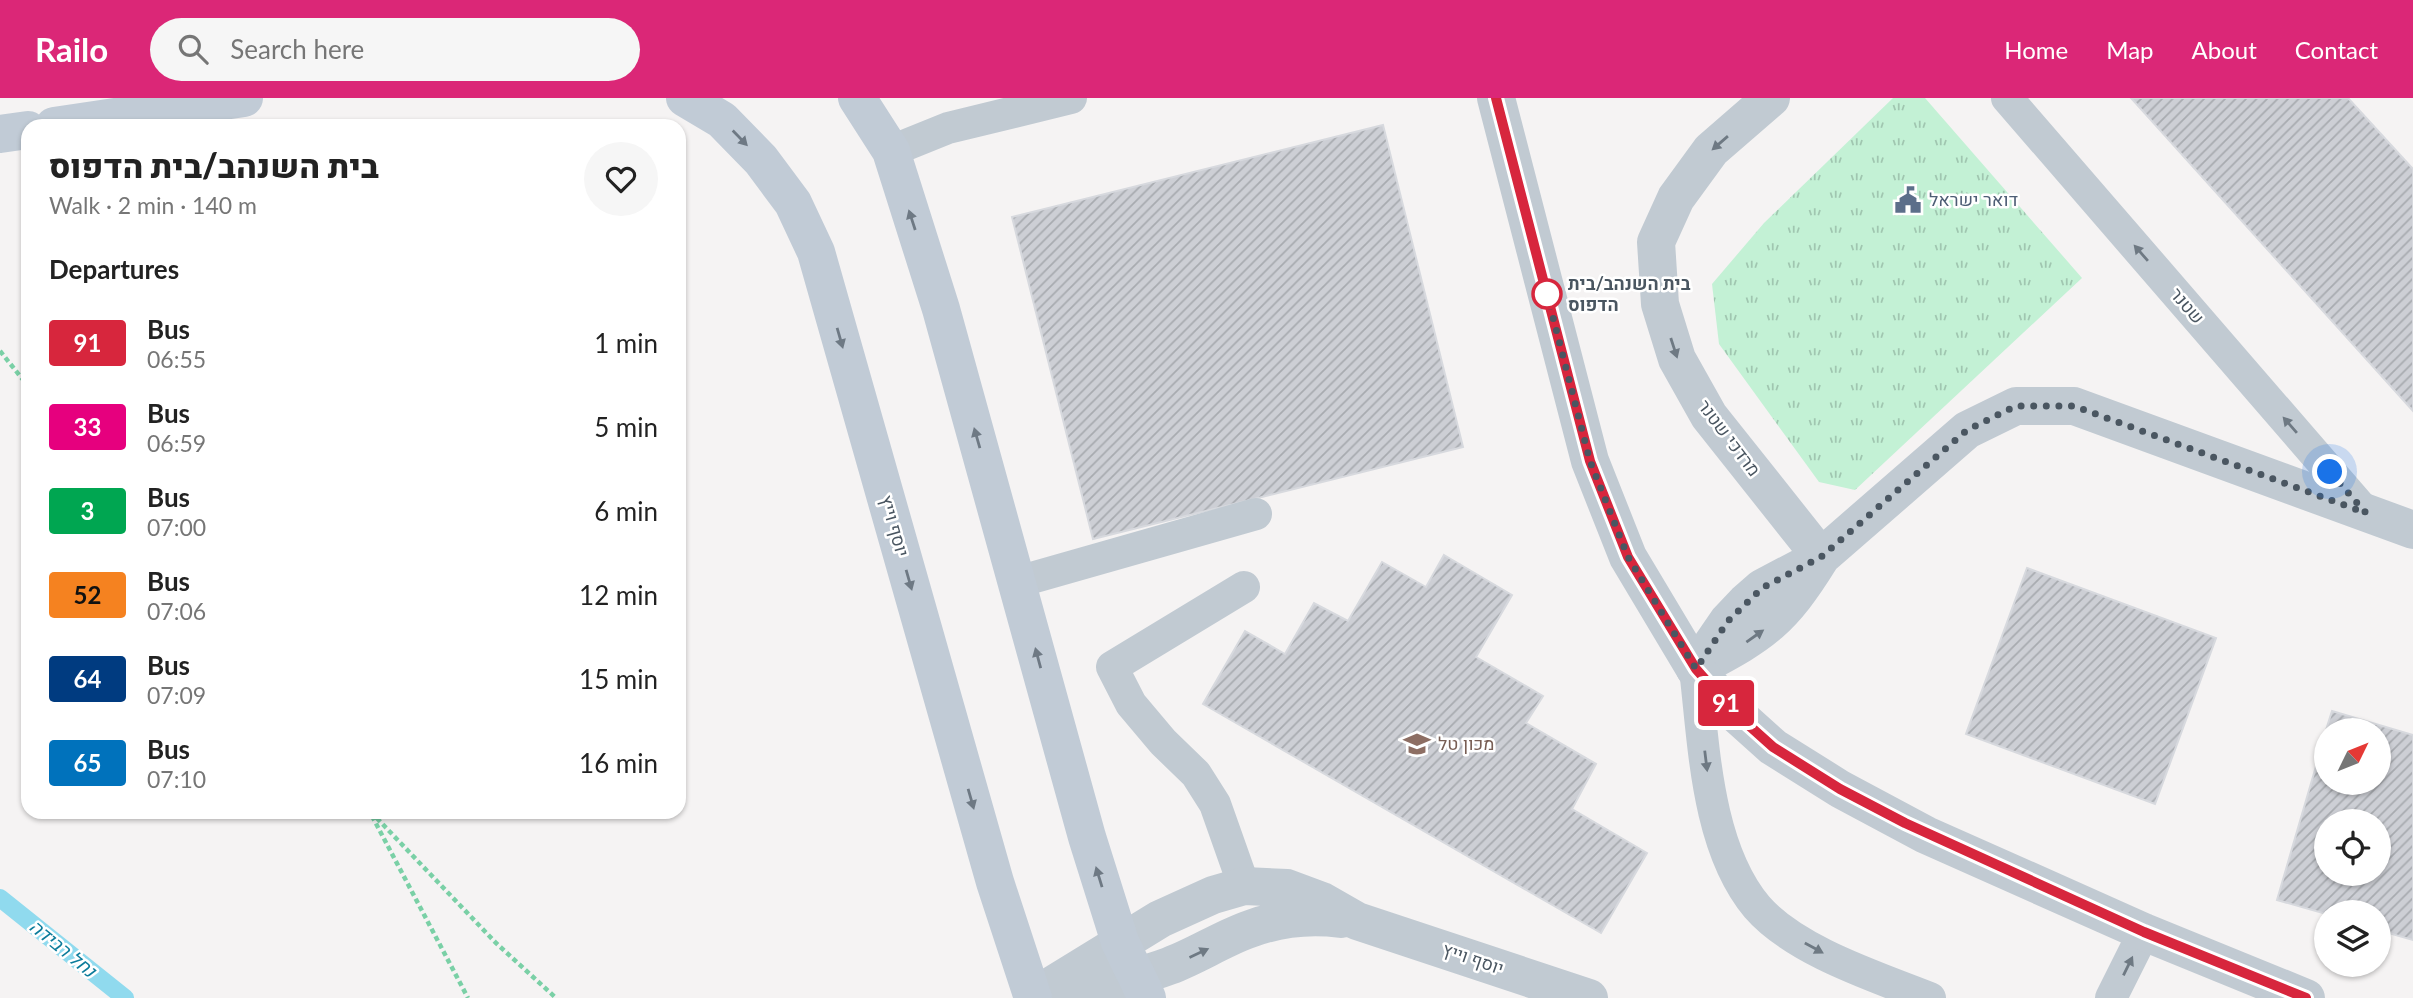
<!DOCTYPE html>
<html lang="en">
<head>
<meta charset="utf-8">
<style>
  :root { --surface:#fff; --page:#f6f6f6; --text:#222; --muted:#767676; --accent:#db2777 }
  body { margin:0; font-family:Lato,Heebo,sans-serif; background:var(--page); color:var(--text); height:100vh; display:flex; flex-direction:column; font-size:26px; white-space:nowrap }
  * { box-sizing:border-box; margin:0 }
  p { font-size:23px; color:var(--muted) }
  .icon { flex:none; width:38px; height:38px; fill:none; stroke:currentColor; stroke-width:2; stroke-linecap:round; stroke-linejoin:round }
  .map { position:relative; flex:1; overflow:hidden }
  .side { position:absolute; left:21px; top:21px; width:665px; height:700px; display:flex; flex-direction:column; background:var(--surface); border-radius:21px; box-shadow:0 2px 5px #0004 }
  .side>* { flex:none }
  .badge { padding:0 14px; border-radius:5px; font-size:24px; line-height:46px }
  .needle { width:46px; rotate:47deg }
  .controls { position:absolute; left:2314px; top:620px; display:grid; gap:14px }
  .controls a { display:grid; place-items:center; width:77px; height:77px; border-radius:50%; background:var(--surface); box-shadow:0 2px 5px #0004; font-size:35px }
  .you { position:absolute; width:35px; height:35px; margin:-18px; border:5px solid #fff; border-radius:50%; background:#1a73e8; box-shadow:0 0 0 10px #1a73e833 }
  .map>.badge { position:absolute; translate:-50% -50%; box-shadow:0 0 0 4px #fff }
  h2 { padding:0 28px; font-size:26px; line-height:63px }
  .round { display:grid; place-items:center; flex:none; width:74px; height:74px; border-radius:37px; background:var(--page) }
  .head { display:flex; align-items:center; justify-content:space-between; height:119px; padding:0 28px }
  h1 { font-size:33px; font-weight:800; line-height:52px }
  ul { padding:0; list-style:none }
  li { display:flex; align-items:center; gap:21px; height:84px; padding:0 28px }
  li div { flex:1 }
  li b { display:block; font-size:26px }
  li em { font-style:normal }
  li .badge { min-width:77px; font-weight:700; text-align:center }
  header { display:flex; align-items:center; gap:42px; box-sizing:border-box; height:98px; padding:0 35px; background:var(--accent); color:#fff }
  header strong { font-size:33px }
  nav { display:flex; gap:38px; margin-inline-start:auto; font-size:24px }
  .search { width:490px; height:63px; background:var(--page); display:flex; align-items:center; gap:18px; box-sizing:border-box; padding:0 24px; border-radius:38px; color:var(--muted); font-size:26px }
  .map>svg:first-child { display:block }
  .grass { fill:url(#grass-tufts) }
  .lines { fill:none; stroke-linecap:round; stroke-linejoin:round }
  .stream { stroke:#90daee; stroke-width:18 }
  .building { fill:url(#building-hatch); stroke:#d7d9de; stroke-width:2; fill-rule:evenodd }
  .path { stroke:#7ad0a6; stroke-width:4.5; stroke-dasharray:5 3.5; stroke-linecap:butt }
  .service { stroke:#c1cad2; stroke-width:32 }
  .minor { stroke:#c1cad2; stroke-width:38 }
  .tertiary { stroke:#c1cad2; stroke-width:38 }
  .secondary { stroke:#c1cbd6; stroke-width:38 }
  .oneway { fill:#6e7984 }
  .oneway2 { fill:#6e7983 }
  .line-casing { stroke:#fff; stroke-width:16 }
  .line { stroke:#d7263d; stroke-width:10 }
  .walk { stroke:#4a5661; stroke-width:7; stroke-dasharray:0 12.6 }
  .stop-dot { fill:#fff; stroke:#d7263d; stroke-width:3.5 }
  .labels { text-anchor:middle; stroke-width:5; stroke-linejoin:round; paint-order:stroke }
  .service-label { font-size:18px; fill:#4e5e75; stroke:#fff; text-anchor:start }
  .stop-label { font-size:18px; font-weight:bold; fill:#4a5661; stroke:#fff; text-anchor:start }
  .street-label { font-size:18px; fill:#4a5661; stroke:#fff }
  .education-label { font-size:18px; fill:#785e54; stroke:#fff; text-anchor:start }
  .water-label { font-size:19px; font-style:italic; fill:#0c7c9b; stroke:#fff }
</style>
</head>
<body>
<header>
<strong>Railo</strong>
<div class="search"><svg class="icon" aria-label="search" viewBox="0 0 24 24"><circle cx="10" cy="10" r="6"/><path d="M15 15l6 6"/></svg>Search here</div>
<nav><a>Home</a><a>Map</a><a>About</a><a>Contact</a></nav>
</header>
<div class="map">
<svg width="2413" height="900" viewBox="0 0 2413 900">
  <defs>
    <pattern id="grass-tufts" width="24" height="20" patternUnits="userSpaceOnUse" patternTransform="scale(1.75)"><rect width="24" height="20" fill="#c3f1d5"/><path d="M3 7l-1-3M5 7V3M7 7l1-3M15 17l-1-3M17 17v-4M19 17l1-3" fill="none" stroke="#a0c6b0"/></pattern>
    <pattern id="building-hatch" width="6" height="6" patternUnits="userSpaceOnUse" patternTransform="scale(1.75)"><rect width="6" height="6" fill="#cdcfd5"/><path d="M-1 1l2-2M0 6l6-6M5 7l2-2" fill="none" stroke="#a8abb0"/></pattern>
  </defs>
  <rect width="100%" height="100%" fill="#f5f3f3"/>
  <path class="grass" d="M1893 0H1925L2082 180 1855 392 1819 384 1719 246 1712 186 1764 125Z"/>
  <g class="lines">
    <path class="stream" d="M0 800 125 900"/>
  </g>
  <path class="building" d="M2131 0H2348L2413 71V313Z
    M1383 27 1463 349 1093 441 1012 119Z
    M1444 457 1512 497 1476 559 1543 598 1526 625 1596 666 1572 711 1647 755 1601 835 1203 606 1245 533 1285 556 1314 505 1348 523 1382 464 1426 489Z
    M2027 470 2216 540 2155 706 1966 636Z
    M2332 613 2413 637V842L2378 832V814H2326V816L2277 802 2326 634V684H2378V632H2326ZM2326 723H2378V775H2326Z"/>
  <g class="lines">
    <path class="path" d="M0 253 28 288
      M371 714 496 845 556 900
      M372 718 468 900"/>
    <path class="service" d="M2007 0 2366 415
      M891 53 948 30 1071 0
      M1017 484 1256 416
      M1244 489 1112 569 1131 606 1163 644 1196 676 1215 706 1244 788
      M1695 571C1704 646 1706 748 1757 809 1795 853 1877 879 1930 900
      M2111 900 2144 834"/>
    <path class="minor" d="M1771 0 1711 52 1676 100 1656 144 1660 206 1677 261 1709 318 1821 459
      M1701 568C1764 535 1782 522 1820 461
      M1695 571 1728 523 1746 504 1762 490 1821 459 1967 332 2016 308H2074L2413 432"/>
    <path class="tertiary" d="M1496 0 1590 363 1628 459 1695 571 1734 614 1773 649 1840 691 1926 737 2144 834 2306 900
      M1054 895C1093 887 1132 882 1169 868 1196 858 1220 842 1247 832 1278 820 1309 817 1341 821
      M1033 899 1160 821 1213 797 1244 788 1287 790 1322 803 1357 823 1589 900"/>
    <path class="secondary" d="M685 0 722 22 761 62 793 105 816 154 995 784 1033 900
      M857 0 891 53 941 211 1087 739 1120 844 1147 900
      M54 28 244 0
      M0 36 28 32"/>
  </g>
  <defs><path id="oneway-solid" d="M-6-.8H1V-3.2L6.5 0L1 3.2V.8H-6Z" transform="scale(1.75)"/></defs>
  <g class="oneway">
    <use href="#oneway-solid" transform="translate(740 40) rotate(46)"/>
    <use href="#oneway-solid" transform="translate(912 122) rotate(-108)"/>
    <use href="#oneway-solid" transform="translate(840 240) rotate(74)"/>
    <use href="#oneway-solid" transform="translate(977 340) rotate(-106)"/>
    <use href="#oneway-solid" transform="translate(909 482) rotate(74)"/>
    <use href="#oneway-solid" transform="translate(1038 560) rotate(-105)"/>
    <use href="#oneway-solid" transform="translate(971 701) rotate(74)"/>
    <use href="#oneway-solid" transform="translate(1099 779) rotate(-107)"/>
  </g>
  <g class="oneway2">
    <use href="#oneway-solid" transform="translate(1720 45) rotate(139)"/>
    <use href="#oneway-solid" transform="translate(2141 155) rotate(-131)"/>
    <use href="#oneway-solid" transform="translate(1674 250) rotate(72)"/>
    <use href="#oneway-solid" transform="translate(2290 327) rotate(-131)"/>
    <use href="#oneway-solid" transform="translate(1755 538) rotate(-35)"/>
    <use href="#oneway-solid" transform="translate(1706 663) rotate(83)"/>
    <use href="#oneway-solid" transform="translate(1814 850) rotate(29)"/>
    <use href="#oneway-solid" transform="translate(1199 855) rotate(-25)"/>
    <use href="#oneway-solid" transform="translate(2128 868) rotate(-64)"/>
  </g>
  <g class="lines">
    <defs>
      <path id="line" d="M1496 0 1590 363 1628 459 1696 571 1734 614 1773 649 1840 691 1905 725 2144 834 2306 900"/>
    </defs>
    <use href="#line" class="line-casing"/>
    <use href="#line" class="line"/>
    <path class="walk" d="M1547 196 1590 363 1628 459 1696 571 1728 523 1762 490 1821 459 1967 332 2016 308H2074L2366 415 2330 374"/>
  </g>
  <defs>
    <symbol id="civic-bare" viewBox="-9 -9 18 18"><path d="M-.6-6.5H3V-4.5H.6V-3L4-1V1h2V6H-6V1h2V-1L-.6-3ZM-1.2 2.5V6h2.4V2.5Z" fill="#5c6f8a" stroke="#fff" stroke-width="2.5" paint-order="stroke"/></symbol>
    <symbol id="university-bare" viewBox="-9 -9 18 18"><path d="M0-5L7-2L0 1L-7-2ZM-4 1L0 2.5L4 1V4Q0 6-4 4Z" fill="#8d6e63" stroke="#fff" stroke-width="2.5" paint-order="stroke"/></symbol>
  </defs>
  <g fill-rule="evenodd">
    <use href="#civic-bare" x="1889" y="83" width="38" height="38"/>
    <use href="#university-bare" x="1398" y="627" width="38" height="38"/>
  </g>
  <circle class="stop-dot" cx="1547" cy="196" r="14"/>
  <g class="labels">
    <g class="service-label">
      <text x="1929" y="108">דואר ישראל</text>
    </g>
    <g class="stop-label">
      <text x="1568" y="192">בית השנהב/בית<tspan x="1568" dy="21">הדפוס</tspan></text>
    </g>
    <g class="street-label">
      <text transform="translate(2187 208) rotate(49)" y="6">שטנר</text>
      <text transform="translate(1729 340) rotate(53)" y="6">מרדכי שטנר</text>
      <text transform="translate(894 428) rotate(74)" y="6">יוסף וייץ</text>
      <text transform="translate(1473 861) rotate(19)" y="6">יוסף וייץ</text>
    </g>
    <g class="education-label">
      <text x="1438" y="652">מכון טל</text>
    </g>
    <g class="water-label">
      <text transform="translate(63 850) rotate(39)" y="7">נחל רבידה</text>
    </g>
  </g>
</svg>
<div class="controls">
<a><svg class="needle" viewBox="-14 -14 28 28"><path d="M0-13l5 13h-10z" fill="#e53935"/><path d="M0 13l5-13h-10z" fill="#767676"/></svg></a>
<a><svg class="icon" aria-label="locate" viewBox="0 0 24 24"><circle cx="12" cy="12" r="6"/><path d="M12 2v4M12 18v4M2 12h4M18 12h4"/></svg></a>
<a><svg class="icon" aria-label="layers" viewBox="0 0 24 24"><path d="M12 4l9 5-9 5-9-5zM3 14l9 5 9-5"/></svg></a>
</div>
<div class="you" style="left:2330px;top:374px"></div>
<b class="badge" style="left:1726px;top:605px;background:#d7263d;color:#fff">91</b>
<section class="side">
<div class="head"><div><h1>בית השנהב/בית הדפוס</h1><p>Walk · 2 min · 140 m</p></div><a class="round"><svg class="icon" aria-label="heart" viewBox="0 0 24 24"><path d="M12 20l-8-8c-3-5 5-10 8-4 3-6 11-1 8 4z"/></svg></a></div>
<h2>Departures</h2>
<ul>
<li><span class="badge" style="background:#d7263d;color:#fff">91</span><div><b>Bus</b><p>06:55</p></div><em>1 min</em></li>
<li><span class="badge" style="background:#e6007e;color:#fff">33</span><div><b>Bus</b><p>06:59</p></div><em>5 min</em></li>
<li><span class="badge" style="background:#00a651;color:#fff">3</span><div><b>Bus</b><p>07:00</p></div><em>6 min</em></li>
<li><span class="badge" style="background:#f58220;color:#111">52</span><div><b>Bus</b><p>07:06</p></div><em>12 min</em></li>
<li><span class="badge" style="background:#003b80;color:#fff">64</span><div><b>Bus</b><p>07:09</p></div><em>15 min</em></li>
<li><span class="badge" style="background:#0072bc;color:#fff">65</span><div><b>Bus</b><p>07:10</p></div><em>16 min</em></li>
</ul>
</section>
</div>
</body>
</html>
